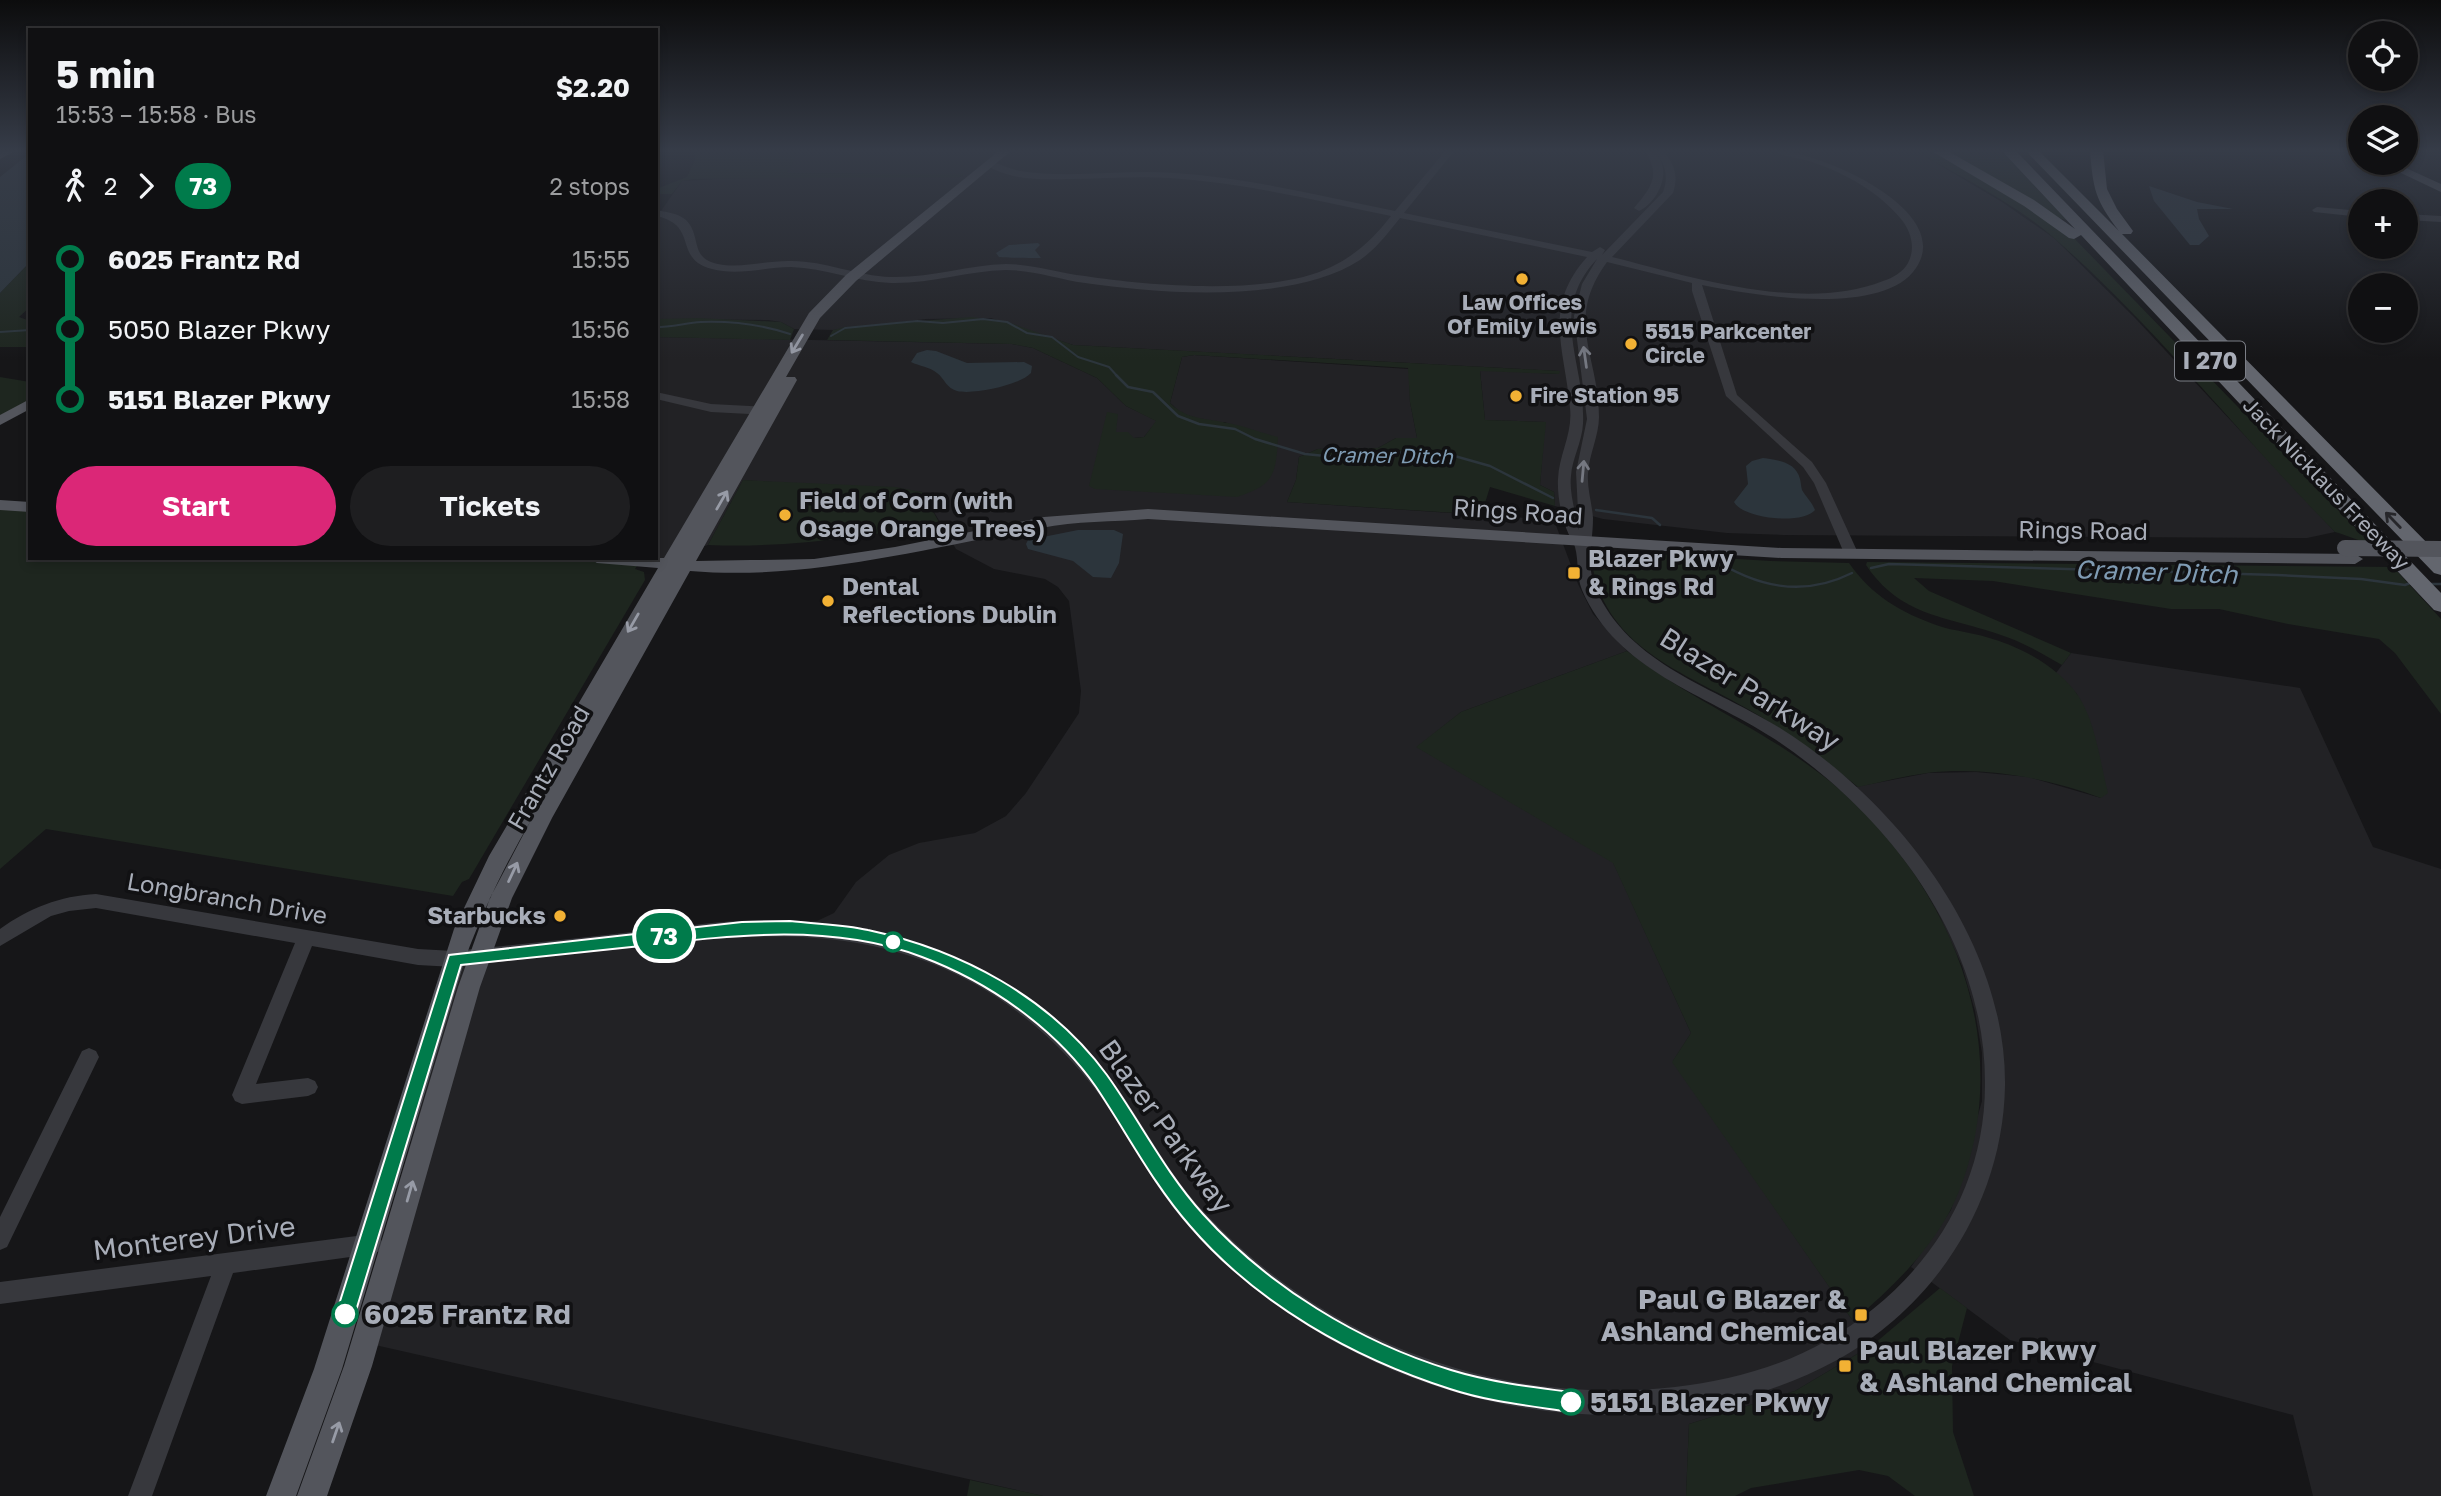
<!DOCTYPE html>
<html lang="en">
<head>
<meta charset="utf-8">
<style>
  :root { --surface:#101012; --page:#1e1e20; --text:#f1f3f6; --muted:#9c9d9f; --line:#303032; --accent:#db2777 }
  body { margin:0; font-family:"Golos Text",sans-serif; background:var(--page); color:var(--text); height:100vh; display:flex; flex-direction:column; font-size:26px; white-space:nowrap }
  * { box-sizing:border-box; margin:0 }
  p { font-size:23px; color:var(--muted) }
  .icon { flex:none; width:38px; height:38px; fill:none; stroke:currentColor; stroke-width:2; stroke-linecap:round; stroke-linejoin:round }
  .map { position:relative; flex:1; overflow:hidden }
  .panel { position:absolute; left:28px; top:28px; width:630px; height:532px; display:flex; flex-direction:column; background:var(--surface); border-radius:0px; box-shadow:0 4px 10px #0003,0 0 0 2px var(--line) }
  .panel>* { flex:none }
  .badge { padding:0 14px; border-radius:23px; font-size:24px; line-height:46px }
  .controls { position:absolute; left:2348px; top:21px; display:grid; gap:14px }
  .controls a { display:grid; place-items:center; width:70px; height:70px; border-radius:50%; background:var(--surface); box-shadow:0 4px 10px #0003,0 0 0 2px var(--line); font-size:35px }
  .map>.badge { position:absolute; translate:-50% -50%; box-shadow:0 0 0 4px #fff }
  .legs { display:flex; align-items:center; gap:10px; height:77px; padding:0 28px; font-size:23px }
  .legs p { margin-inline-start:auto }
  .summary { display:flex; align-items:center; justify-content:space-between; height:119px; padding:0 28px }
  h1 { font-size:38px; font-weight:700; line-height:52px }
  .action { display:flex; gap:14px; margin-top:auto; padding:14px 28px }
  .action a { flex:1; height:80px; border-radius:42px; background:var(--accent); color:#fff; font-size:28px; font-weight:700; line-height:80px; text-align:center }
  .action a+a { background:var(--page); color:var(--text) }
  ul { padding:0 28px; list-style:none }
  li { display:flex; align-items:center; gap:24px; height:70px; font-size:26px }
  li i { display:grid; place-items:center; width:10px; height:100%; margin:0 9px; background:currentColor }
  li i::after { content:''; width:18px; height:18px; margin:-9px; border:5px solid; border-radius:50%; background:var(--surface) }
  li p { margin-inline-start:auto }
  li:first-child i { background:linear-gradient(#0000 50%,currentColor 0) }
  li:last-child i { background:linear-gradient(currentColor 50%,#0000 0) }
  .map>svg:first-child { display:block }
  .built { fill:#222225 }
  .green { fill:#1e261f }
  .water { fill:#2c353c }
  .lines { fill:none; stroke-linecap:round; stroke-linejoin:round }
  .stream-far1 { stroke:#2c353c; stroke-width:2 }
  .stream { stroke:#2c353c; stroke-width:2.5 }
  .minor { fill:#37383d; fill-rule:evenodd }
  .major { fill:#53555c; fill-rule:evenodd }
  .highway { fill:#63666e; fill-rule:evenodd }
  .major-bridge { stroke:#53555c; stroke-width:16 }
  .oneway { stroke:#979ba6 }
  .oneway2 { stroke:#757881 }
  .oneway3 { stroke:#26262a }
  .line-1 { fill:#007b4b; stroke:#fff; stroke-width:2 }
  .poi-dot { fill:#f2b134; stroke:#111113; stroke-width:2.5 }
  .stop-1-dot { fill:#fff; stroke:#007b4b; stroke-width:3.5 }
  .labels { text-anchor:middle; stroke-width:7; stroke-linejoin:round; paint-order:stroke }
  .far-poi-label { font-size:21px; font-weight:bold; fill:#a8adb8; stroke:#111113; text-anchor:start }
  .far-water-label { font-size:21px; font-style:italic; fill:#7f9bb3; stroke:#111113 }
  .far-street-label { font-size:21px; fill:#a8adb8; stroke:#111113 }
  .shield { fill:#111113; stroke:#7b7e86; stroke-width:2 }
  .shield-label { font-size:23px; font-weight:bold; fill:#a8adb8 }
  .poi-label { font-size:24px; font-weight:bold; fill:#a8adb8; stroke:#111113; text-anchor:start }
  .street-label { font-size:24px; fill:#a8adb8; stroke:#111113 }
  .water-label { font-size:26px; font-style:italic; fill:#7f9bb3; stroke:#111113 }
  .near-street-label { font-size:28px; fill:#a8adb8; stroke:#111113 }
  .near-poi-label { font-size:28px; font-weight:bold; fill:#a8adb8; stroke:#111113; text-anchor:end }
  .near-stop-label { font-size:28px; font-weight:bold; fill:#a8adb8; stroke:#111113; text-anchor:start }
</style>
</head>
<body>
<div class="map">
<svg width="2441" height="1496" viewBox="0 0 2441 1496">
  <rect width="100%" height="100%" fill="#161618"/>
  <path class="built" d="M799 150H1914L2002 202 2054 238 2135 318 2335 532 2307 538 1784 535 1727 533 1603 519 1555 506 1554 492 1540 485 1545 422 1485 420 1480 370 1559 374V371L1073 345 991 318 926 319 833 330 794 329 781 322 768 320 656 319V218L682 181 754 177H960L963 175 786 173Z
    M656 337 1012 344 1033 348 1097 378 1126 406 1157 421 1144 437 1134 438 1089 486 1227 422H1208L1181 413 1170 403 1182 357 1194 355 1409 369 1410 402 1417 438H1396L1378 448 1318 449 1299 457 1296 480 1287 502 1554 520 1578 584 1593 614 1627 651 1461 712 1417 747 1613 862 1691 1033 1673 1061 1853 1321 1874 1344 1795 1391 1689 1424 1686 1496H1043L353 1340 466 953 773 921H817L834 913 856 882 889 855 919 843 975 833 1006 816 1026 793 1079 713 1081 691 1069 601 1058 587 1045 579 994 569 956 549 922 492 743 480 708 545 637 566 572 558H656Z
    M2071 653 2300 688 2373 847 2441 869V1496H2313L2293 1415 2010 1340 1911 1267 1951 1210 1982 1101V1053L1975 1011 1962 966 1938 913 1915 873 1876 826 1840 790 1928 773 1976 772 2029 777 2101 798 2077 694 2056 673Z"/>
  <path class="green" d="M694 150H799L787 173 964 174 960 177 694 179 682 181 672 194H656V189L687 177 695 160Z
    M1914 150H1932L2031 206 2071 235 2369 542C2357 541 2347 535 2335 532 2240 436 2156 327 2054 238 2013 202 1961 177 1914 150Z
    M1942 150H2000L2067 220 2057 218Z
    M30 262V307L19 317 30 321V347H0V293Z
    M971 317 1005 321 1073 345 1560 371 1559 374 1480 371 1485 420 1546 422 1540 485 1554 492 1555 506 1490 487 1485 503 1471 514 1287 502 1296 480 1299 457 1318 449 1378 448 1396 438H1417L1410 402 1408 368 1194 355 1182 357 1170 403C1187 420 1206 418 1228 423 1245 426 1261 433 1278 437 1276 475 1274 485 1237 497L1095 489 1089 486 1107 412 1118 414 1116 432H1128L1134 438 1144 437 1156 421 1126 406 1097 378 1033 348 1012 344 827 340 833 330 845 327Z
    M698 318 781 322 794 329 790 340 656 337V319Z
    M0 377 30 382V400L0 418Z
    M743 480 895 487 922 492 939 522C863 538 786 548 708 545Z
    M0 508 30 510V558H572L637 566 635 569 644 572 645 580 469 879 462 882 453 896 46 829 0 869Z
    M1605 551 1771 561 1849 563C1871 595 1901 613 1939 626 1954 631 1970 632 1986 637 2019 646 2059 666 2079 697 2096 724 2100 762 2108 793L2101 798C2047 778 1985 766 1927 773 1904 776 1881 782 1858 787 1826 761 1794 737 1758 715 1691 674 1606 652 1592 563H1598L1599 554Z
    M1867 562 2393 567 2441 619V714L2395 653 2379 639 2288 624 2219 609H2171L1993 581 1914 578 1929 591 2071 653 2062 665C2041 653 2021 641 1998 634 1945 616 1900 616 1866 565Z
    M1627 651C1694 703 1774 733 1839 789 1937 875 2000 1005 1975 1136 1970 1161 1962 1188 1950 1211 1926 1255 1891 1289 1853 1321L1672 1062 1691 1033 1613 863 1416 747 1461 712Z
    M1940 1288 1967 1308 1952 1366 1953 1432 1974 1496H1915L1888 1476 1859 1470 1751 1488 1735 1496H1686L1689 1424 1795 1391 1874 1344Z
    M970 1480 1043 1496H967Z"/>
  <path class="water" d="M30 153V262L0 293V177Z
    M2149 186 2197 202 2233 209H2197L2199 219 2209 236 2199 245H2190L2154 201Z
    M1038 243 1040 245 1035 250 1041 258C1039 258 1005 258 999 257L996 253 1009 245Z
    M927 350 936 351 967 363 1024 362 1032 366 1031 373C1020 385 974 395 957 391 946 388 945 379 937 373 930 367 919 366 911 362L917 353Z
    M1763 458C1778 460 1796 462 1800 479 1801 483 1801 487 1802 490 1806 497 1812 502 1815 510 1803 525 1743 519 1734 502L1748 484 1746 466 1752 461Z
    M1078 530H1114L1123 534 1119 563 1111 578 1093 577 1073 561 1028 549 1026 544 1028 540Z"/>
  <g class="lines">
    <path class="stream-far1" d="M656 327C671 327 686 323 701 322 730 321 763 325 790 334
      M0 332 30 330
      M831 336 845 328 917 321 943 323 983 319 1007 322 1027 333 1052 337 1078 357 1109 367 1118 377"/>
    <path class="stream" d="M1116 375 1128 387 1153 392 1178 416 1199 424 1235 429 1255 439 1305 454 1346 458 1392 452 1451 455 1490 466 1553 498
      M1596 510 1652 518 1660 525
      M1710 557C1756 587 1802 598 1852 573
      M1871 568 1889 564 2277 575 2361 579 2405 585 2410 583
      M2430 584H2441"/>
    <path class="minor" d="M1446 150H1455L1404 213 1592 252 1600 247 1605 250 1602 255 1663 192C1669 175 1665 164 1654 150H1663C1674 164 1679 175 1673 193L1612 257C1692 277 1803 313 1883 281 1893 278 1903 272 1908 263 1916 248 1911 231 1901 219 1879 192 1845 173 1812 162 1800 158 1781 157 1773 150 1816 150 1956 209 1916 268 1883 318 1751 295 1702 285L1737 395 1812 462 1826 483 1858 553 1851 557 1844 553 1814 483 1803 467 1726 396 1692 291V283L1607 262C1564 321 1599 355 1599 417 1599 436 1589 454 1588 474 1587 489 1592 503 1593 518 1593 545 1585 562 1596 589 1629 665 1716 688 1780 728 1897 801 2007 942 2005 1086 2003 1200 1937 1305 1837 1360 1623 1476 1339 1399 1184 1221 1155 1187 1135 1148 1111 1111 1067 1046 1006 993 933 964 831 924 734 936 629 948 571 954 512 960 454 967L418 965 312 946 256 1084 308 1078 315 1081 318 1087 315 1093 308 1096 242 1104 235 1101 232 1095 295 943 96 908 69 911 51 916 0 946V929C29 908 60 896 96 894L418 949 454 951C516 945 579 938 641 931 675 928 709 922 742 921 814 917 889 928 955 957 1022 987 1079 1033 1121 1093 1148 1133 1171 1177 1204 1212 1325 1342 1498 1407 1675 1387 1727 1381 1781 1367 1826 1341 1921 1287 1986 1194 1985 1082 1985 940 1887 813 1773 738 1705 694 1617 671 1582 590 1576 575 1579 562 1575 547 1574 543 1571 539 1569 535 1562 520 1557 496 1558 479 1559 454 1573 433 1570 408 1565 349 1542 307 1587 257L1400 218C1388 233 1376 249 1360 260 1292 304 1162 294 1085 283 1058 279 1033 270 1006 270 967 271 929 284 891 283 857 282 825 268 791 267 765 267 738 276 712 269 672 259 700 225 656 216V210C666 212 678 213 686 220 702 236 689 258 718 264 742 269 767 260 792 261 825 261 857 276 891 277 930 278 968 265 1006 264 1033 264 1059 273 1085 276 1149 286 1272 296 1331 267 1356 255 1374 238 1391 216 1318 201 1245 183 1170 178 1136 176 1102 179 1068 179 1042 180 1007 180 985 164L990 161C1000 164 1010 169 1020 171 1071 179 1124 169 1175 173 1249 178 1322 196 1395 211ZM1597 259 1582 284 1574 316 1587 419 1576 472 1579 530C1576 514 1569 493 1571 476 1572 459 1582 442 1583 424 1586 363 1547 312 1597 259Z
      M1651 150C1675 165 1660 201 1639 211L1634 208C1650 189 1661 176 1646 153Z
      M2317 207 2361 211V217L2314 212 2312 210Z
      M2406 214 2441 216V222L2406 220Z
      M656 392 711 404 770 407 776 411 770 415 711 412 656 399Z
      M89 1048 96 1051 99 1057 7 1247 0 1250V1217L82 1051Z
      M372 1234 380 1237 383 1244 380 1251 372 1254 233 1273 152 1496H128L211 1276 0 1304V1282Z"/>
    <path class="major" d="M3 150H17L0 159V151Z
      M1000 150H1012L856 281 820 318 786 377H795L797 380 696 561 814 559 895 547 1044 517 1148 509 1782 548 2355 554 2363 559 2355 564 1782 558 1148 519C1113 522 1076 521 1041 528 925 548 810 581 690 571L552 818 512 898 480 987 372 1366 327 1496H297L344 1366 458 987 490 898 531 820C505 865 483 910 465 959L342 1369 296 1496H266L314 1369 454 929 489 856 658 568 597 563 589 558H664L809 313 846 275Z
      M2380 163H2395L2441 184V192Z
      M30 399V409L0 425V415Z
      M0 500 30 502V512L0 510Z"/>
    <path class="highway" d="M1930 150H1946L2034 200 2075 229 2001 150H2015L2441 593V612L2434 610 2081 235 2074 239 2069 238 2024 206Z
      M2025 150H2038L2119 231C2095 200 2093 189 2090 150H2103L2107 189 2117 209 2133 231 2131 234H2122L2441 557V575L2434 573Z"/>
    <path class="major-bridge" d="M2345 548 2441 549"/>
  </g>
  <defs><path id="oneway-shaft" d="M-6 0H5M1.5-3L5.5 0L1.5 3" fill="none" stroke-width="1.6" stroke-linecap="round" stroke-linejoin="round" transform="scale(1.75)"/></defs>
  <g class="oneway">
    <use href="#oneway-shaft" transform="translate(797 344) rotate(121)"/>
    <use href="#oneway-shaft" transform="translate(722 500) rotate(-60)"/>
    <use href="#oneway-shaft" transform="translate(633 623) rotate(120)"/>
    <use href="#oneway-shaft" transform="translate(513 872) rotate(-65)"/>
    <use href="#oneway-shaft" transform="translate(410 1191) rotate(-74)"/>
    <use href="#oneway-shaft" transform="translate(336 1432) rotate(-71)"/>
  </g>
  <g class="oneway2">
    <use href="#oneway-shaft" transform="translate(1585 357) rotate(-98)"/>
    <use href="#oneway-shaft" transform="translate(1583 471) rotate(-85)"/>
  </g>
  <use class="oneway3" href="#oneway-shaft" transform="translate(2393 520) rotate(-134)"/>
  <linearGradient id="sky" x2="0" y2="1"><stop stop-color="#0c0c0d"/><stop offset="0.42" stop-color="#363c48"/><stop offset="1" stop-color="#363c48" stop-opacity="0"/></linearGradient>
  <rect width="2441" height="359" fill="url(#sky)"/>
  <path class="line-1" d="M790 921C815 924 843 924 868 930 961 950 1050 997 1107 1075 1140 1121 1165 1172 1203 1214 1268 1286 1359 1342 1451 1370 1490 1382 1531 1387 1571 1392L1578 1395 1581 1402 1578 1409 1571 1412C1531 1406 1489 1402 1450 1389 1353 1358 1257 1304 1190 1226 1153 1184 1127 1133 1096 1087 1055 1028 989 982 922 957 832 923 734 935 641 946 581 952 521 959 461 965L355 1314 352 1321 345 1324 338 1321 336 1314 449 955 742 922Z"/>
  <g class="poi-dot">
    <circle cx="1522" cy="279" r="7"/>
    <circle cx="1631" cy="344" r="7"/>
    <circle cx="1516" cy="396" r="7"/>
    <circle cx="785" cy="515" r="7"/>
    <rect x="1567" y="566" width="14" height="14" rx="3.5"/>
    <circle cx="828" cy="601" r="7"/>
    <circle cx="560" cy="916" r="7"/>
    <rect x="1854" y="1308" width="14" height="14" rx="3.5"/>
    <rect x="1838" y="1359" width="14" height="14" rx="3.5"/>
  </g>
  <g class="stop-1-dot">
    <circle cx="893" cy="942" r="9"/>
    <circle cx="345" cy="1314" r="12"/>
    <circle cx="1571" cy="1402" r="12"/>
  </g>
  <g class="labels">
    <g class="far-poi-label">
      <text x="1522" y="310" text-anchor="middle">Law Offices<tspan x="1522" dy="24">Of Emily Lewis</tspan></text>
      <text x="1645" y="339">5515 Parkcenter<tspan x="1645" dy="24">Circle</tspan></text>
      <text x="1530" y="403">Fire Station 95</text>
    </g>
    <g class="far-water-label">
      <text transform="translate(1387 456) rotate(1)" y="7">Cramer Ditch</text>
    </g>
    <g class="far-street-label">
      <text transform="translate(2326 484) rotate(46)" y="7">Jack Nicklaus Freeway</text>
    </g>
    <rect class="shield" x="2175" y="341.5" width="70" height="39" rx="5"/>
    <g class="shield-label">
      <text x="2210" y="369">I 270</text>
    </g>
    <g class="poi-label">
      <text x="799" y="509">Field of Corn (with<tspan x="799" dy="28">Osage Orange Trees)</tspan></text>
      <text x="1588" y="567">Blazer Pkwy<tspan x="1588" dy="28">&amp; Rings Rd</tspan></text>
      <text x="842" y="595">Dental<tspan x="842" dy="28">Reflections Dublin</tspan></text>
      <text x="546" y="924" text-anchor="end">Starbucks</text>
    </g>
    <g class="street-label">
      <text transform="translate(1518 512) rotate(4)" y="8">Rings Road</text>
      <text transform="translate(2083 531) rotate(1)" y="8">Rings Road</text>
      <text transform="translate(549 768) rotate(-60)" y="8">Frantz Road</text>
      <text transform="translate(227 899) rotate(10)" y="8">Longbranch Drive</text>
    </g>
    <g class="water-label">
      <text transform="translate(2156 572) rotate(2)" y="9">Cramer Ditch</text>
    </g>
    <g class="near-street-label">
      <text transform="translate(1750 689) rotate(32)" y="10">Blazer Parkway</text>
      <text transform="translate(1166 1126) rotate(54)" y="10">Blazer Parkway</text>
      <text transform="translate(194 1238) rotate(-7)" y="10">Monterey Drive</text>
    </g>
    <g class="near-poi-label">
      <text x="1847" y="1309">Paul G Blazer &amp;<tspan x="1847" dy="32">Ashland Chemical</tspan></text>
      <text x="1859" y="1360" text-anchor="start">Paul Blazer Pkwy<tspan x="1859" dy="32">&amp; Ashland Chemical</tspan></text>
    </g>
    <g class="near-stop-label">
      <text x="364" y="1324">6025 Frantz Rd</text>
      <text x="1590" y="1412">5151 Blazer Pkwy</text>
    </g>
  </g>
</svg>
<div class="controls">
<a><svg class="icon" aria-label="locate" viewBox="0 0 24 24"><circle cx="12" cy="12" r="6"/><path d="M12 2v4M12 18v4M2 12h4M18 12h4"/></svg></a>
<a><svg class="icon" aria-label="layers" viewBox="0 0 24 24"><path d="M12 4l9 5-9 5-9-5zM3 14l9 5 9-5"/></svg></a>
<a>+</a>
<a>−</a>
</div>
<b class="badge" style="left:664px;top:936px;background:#007b4b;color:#fff">73</b>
<section class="panel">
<div class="summary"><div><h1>5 min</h1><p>15:53 – 15:58 · Bus</p></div><b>$2.20</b></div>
<div class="legs"><svg class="icon" aria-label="walk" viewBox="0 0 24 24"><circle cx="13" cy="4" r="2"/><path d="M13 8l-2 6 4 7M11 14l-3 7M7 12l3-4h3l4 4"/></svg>2<svg class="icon" aria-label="forward" viewBox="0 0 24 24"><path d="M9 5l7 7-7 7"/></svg><b class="badge" style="background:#007b4b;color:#fff">73</b><p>2 stops</p></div>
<ul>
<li><i style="color:#007b4b"></i><b>6025 Frantz Rd</b><p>15:55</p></li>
<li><i style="color:#007b4b"></i><span>5050 Blazer Pkwy</span><p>15:56</p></li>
<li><i style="color:#007b4b"></i><b>5151 Blazer Pkwy</b><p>15:58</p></li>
</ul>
<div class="action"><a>Start</a><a>Tickets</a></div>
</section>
</div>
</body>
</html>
